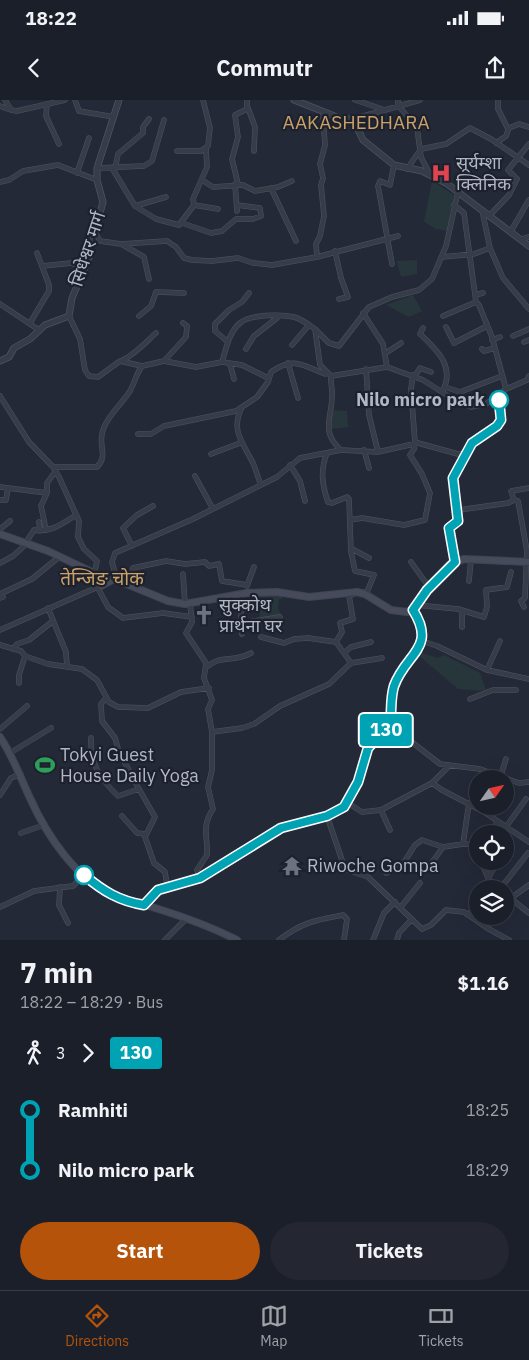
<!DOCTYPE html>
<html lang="en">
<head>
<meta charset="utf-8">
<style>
  :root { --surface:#1b1f2a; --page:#242732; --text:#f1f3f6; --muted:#a0a2a8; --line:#393d47; --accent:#b45309 }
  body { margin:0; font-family:"IBM Plex Sans","Noto Sans Devanagari",sans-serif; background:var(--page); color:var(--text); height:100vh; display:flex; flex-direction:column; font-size:19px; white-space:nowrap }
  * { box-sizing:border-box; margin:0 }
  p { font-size:16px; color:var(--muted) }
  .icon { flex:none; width:28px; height:28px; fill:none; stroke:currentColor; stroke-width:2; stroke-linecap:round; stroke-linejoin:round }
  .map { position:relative; height:840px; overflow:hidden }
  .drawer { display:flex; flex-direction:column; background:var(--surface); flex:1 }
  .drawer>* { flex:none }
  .badge { padding:0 10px; border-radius:4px; font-size:18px; line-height:32px }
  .needle { width:32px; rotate:56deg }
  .controls { position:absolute; left:469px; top:670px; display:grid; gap:10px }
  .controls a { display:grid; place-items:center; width:45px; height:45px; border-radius:50%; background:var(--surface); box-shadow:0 5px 20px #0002,0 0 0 1px var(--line); font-size:25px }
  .map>.badge { position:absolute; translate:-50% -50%; box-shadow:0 0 0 2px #fff }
  .legs { display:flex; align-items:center; gap:8px; height:55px; padding:0 20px; font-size:16px }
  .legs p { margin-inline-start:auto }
  .summary { display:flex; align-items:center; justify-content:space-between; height:85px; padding:0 20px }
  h1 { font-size:28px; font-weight:700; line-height:38px }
  .cta { display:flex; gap:10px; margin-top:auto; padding:10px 20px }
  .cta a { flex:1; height:58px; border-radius:30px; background:var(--accent); color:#fff; font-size:20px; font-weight:700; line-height:58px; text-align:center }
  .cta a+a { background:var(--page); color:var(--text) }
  ul { padding:0 20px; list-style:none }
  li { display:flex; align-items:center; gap:18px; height:60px; font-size:19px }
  li i { display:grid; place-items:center; width:8px; height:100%; margin:0 6px; background:currentColor }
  li i::after { content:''; width:12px; height:12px; margin:-6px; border:4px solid; border-radius:50%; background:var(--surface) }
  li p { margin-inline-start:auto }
  li:first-child i { background:linear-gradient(#0000 50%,currentColor 0) }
  li:last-child i { background:linear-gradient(currentColor 50%,#0000 0) }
  .status { display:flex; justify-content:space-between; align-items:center; height:35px; padding:0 25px; background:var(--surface); direction:ltr }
  .status svg { height:14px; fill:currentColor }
  header { display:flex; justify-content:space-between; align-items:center; height:65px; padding:0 20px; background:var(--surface); font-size:22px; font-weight:700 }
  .tab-bar { display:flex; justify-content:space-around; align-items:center; height:70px; border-top:1px solid var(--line); background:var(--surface); font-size:14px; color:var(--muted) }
  .tab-bar a { display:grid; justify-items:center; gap:2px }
  .tab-bar .selected { color:var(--accent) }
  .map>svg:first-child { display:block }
  .green { fill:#27363a }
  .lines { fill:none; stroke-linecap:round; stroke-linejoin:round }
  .minor-casing { stroke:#4f5461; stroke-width:5.5 }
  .tertiary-casing { stroke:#4f5461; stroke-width:7 }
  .secondary-casing { stroke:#404552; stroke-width:8 }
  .minor { stroke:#373c49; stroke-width:4.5 }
  .tertiary { stroke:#373c49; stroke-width:5.5 }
  .secondary { stroke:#464a5b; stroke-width:6 }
  .line-1-casing { stroke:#fff; stroke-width:11 }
  .line-1 { stroke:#00a3b4; stroke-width:8 }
  .stop-1-dot { fill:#fff; stroke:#00a3b4; stroke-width:2.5 }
  .labels { text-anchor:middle; stroke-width:4.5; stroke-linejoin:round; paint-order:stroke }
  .poi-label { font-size:18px; fill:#b2b7c5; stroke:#1d212d; text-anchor:start }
  .street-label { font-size:18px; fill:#b2b7c5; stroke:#1d212d }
  .stop-label { font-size:18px; font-weight:bold; fill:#b2b7c5; stroke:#1d212d; text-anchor:end }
  .neighbourhood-label { font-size:19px; fill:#caa168; stroke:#1d212d }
</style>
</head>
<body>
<div class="status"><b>18:22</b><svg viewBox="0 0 49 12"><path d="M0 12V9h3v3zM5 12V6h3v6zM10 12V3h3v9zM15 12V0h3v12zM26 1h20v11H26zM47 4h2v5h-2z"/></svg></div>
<header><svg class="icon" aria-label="back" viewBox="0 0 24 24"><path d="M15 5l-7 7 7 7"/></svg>Commutr<svg class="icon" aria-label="share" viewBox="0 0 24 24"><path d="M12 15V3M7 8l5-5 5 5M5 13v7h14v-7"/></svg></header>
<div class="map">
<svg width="529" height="840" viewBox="0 0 529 840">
  <rect width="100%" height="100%" fill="#242938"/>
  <path class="green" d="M432 81 454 95 447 131 436 129 424 122Z
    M417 160V174L401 177 397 161Z
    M413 195 422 211 409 217 386 205Z
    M330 310 347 311 348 327 330 329Z
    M259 495H282V499H279L278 509 282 516 260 518V510L243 512 242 496H244V503L259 502Z
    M419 552 438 558 444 555 480 573 486 591 458 589 417 554Z"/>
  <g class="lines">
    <defs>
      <path id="minor" d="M5 0 11 10 17 11 65 0
        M75 0 79 11 114 17
        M355 0 385 10
        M398 0V5L417 28 421 57 430 75
        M498 0V9L508 29
        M47 4 46 16 59 44
        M0 6 11 10
        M248 8 255 27 254 51
        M353 19 420 0
        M496 43 506 36 509 28 519 24 529 27
        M177 51H201L208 46 210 28 203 0
        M97 68 144 66 152 61 164 20
        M112 68 135 106 156 119 179 125 194 105 193 99 207 67 206 49
        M115 69 118 54 143 33V27L149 19
        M407 69 421 49 446 44 470 28 491 39 529 65
        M77 73 89 38
        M202 80 213 87 243 85 255 91 278 87 292 81
        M0 82 9 80 23 71 58 65 97 80
        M235 84 237 111
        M238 84 232 59 238 37 235 15 247 9V0
        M271 88 296 141
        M194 105 218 109
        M454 105 464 113 476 202 479 205 492 237 506 289
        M135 106 166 97
        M482 110 490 148 503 178 529 209
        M489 116 509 95 517 79 508 70 529 44
        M182 123 211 133 222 131 236 119H253L261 116 260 108 237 105
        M96 129V134L100 141 121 144 167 141 176 147 184 158 192 160 212 161 238 158 253 163 272 165 317 157 398 136
        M511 131 529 100
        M522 139 529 137
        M123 145 144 157 149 179
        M335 151 341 178 348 197 339 199
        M317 157 316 144 320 136 324 116 321 85 323 78 320 64 325 45 323 16 325 12
        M442 157 474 154 490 148
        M392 164 378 86 380 81 390 85 394 65
        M42 166 72 163 84 169
        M475 195 483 193
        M0 204 39 230
        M363 213 383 244 387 267
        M69 216 80 239 85 270 89 276 98 277 120 261 142 266
        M139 216 151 206 156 192 184 193
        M443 216 476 202
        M30 223 49 191V185L37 153
        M446 227 454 243 487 226
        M423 228 420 234C437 250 456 267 442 292
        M315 229 329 243 339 246 369 207 392 197 419 190 432 179 446 146 458 92
        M513 236 529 229
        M492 240 500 237
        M228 242 215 231V224L229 210 242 202 249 193
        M524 242 529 240
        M292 245 309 225
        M246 249 254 236 277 218
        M482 249 484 251 495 248
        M386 253 401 243
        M123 260C135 254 145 243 156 233
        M164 261 186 237 187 226 183 223
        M222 262 242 265 268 278
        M288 263 298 298
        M230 264 234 279
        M366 269 369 315 378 352
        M331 276C330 283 333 289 332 296 332 317 320 332 341 350
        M415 276 420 268 431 272
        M445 287 460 292 502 276
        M0 296 29 342 53 367 59 377 79 421 78 437 84 449 97 461 94 475
        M242 307C230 330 243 343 253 363 256 370 258 378 261 385
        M138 334H151L164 326 236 311 257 297 268 282 271 272C294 256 302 265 325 274L328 273
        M364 350 369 368
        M327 353C320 370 322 385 328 402L332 403 347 397 349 399 351 452 355 471 374 475 367 492H364
        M211 354 240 343
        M290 365 300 381 305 401
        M53 367H97C108 356 99 347 102 334 105 318 122 304 130 291 135 282 136 274 142 266L164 261 196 267 222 262C226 249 229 232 240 223 251 214 281 214 294 217 302 219 308 224 315 229L320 265 331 276 387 267 423 280 453 299 471 307 486 304 506 289 527 280 529 276
        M195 376 213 409
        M0 387 47 393
        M0 400H6L8 388
        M514 400 518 401 527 451 525 498 521 501 524 507
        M459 410 508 403 514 400 511 391 529 388
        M350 420 362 418 404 425 425 420 430 393 422 374 410 355 414 349 415 343 411 289 413 275
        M39 422 40 431
        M0 429 10 421
        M46 430 41 406 47 393V383L55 372
        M132 446 123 428 137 415 153 406
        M352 449 369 458
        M411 462 429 487
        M455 462 449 428 458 421 453 379 463 363 465 353
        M0 463 13 456 23 447 34 430C51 433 63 423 76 415
        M183 474 185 504
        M117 480 112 462 115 453 193 419 277 377 300 358 341 350 378 352 418 343 458 354 465 353C473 342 501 325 502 317 503 310 499 301 499 293
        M469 481 471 459
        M129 485 133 468 166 461 185 464 205 462 209 466 219 464 222 481 247 485
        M247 486 254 467
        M98 488 108 507 123 518 163 513 192 517
        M240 493 242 534
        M0 494 32 479 59 457
        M0 498 3 497
        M190 504 192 522 186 533 206 563 204 578 212 600 208 609 212 632V670L208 687 213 709C201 727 208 736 207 755L197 770 200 778
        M416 505 458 509 484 517 487 507 486 490 507 487 511 472
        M48 508 66 552 67 567
        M462 510V527
        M241 523 280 517
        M0 530 100 486
        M261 537 284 543 294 539 308 538 336 542 342 532 340 523 353 519 349 496 354 494
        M422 541 437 546 487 570 529 579
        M0 545 21 551 25 556 48 564 82 569 97 580 109 602 118 607 148 608 181 592 209 588
        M13 549 17 544 29 540 53 521
        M344 553 351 547 371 542
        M351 563 382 558
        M206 567C223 554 233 563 251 553
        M487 570 500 541
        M19 583V575L25 556
        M106 598 101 604 102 621 115 638 119 652 139 689
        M470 599 493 590H516
        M390 625 440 664 480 669 519 683 529 682
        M0 629 27 606
        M212 632 242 628 254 624 280 606 329 584 351 563 336 542
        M91 638C90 664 100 679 118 696L139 689 155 717 145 737 154 763 165 772 167 785
        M10 653 51 628
        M501 675 506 659
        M432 683 442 690 484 712 529 742
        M0 695 11 678 21 674
        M348 703 362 712 381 710 432 683 448 667
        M381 710 390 730
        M122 716 137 733 145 734
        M327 716 345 769 368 777 422 829 431 825 446 810 464 812 487 828 509 840
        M506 727 526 699
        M21 733 44 725
        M493 734 497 721
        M463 744 478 745
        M481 761 488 778 497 789
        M431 764 443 747
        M386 773 401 767 415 745 422 740 443 747 463 744 469 703
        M488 778 498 761
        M60 787 59 805 68 823
        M500 789 528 753
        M505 794 529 813
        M511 798 529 785
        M144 805 158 789 200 778 281 728 327 716 344 707 358 682 368 648 390 625C392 612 390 599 394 586 406 553 437 548 413 510
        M0 807 34 791 73 786 84 775
        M400 808 420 783
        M468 814 478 807
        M165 840 186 819
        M279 840C302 822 316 820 343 815L347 819 344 840
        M373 840 384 813 395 802
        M397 840 399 833 412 819"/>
      <path id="tertiary" d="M294 0 342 19H353L363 40 394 65 422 71 446 83 529 146
        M0 261 9 257 14 248 30 239 45 225 69 216 72 198 89 158V138L96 127 103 102 97 80V68L119 0"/>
      <path id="secondary" d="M0 434 48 451 90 471 101 486 112 480H117L168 501 185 504 247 493 277 492 309 497 357 492 365 494 391 510 407 512 414 509 421 497 449 465 464 459 529 462
        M0 637C13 656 20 677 30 698 47 736 76 779 115 797 127 803 139 803 152 807 181 816 210 826 237 840"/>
    </defs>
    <use href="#minor" class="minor-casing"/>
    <use href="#tertiary" class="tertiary-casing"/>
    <use href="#secondary" class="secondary-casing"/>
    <use href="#minor" class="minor"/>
    <use href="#tertiary" class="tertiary"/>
    <use href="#secondary" class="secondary"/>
  </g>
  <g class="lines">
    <defs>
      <path id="line-1" d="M84 775C103 791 119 801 144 805L158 790 200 778 281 728 327 716 344 707 358 682 368 648 390 625C392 612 390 599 394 586 406 553 437 548 413 510L427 490 455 462 449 428 458 421 453 378 472 343 497 326 501 320 499 300"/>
    </defs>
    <use href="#line-1" class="line-1-casing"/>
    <use href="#line-1" class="line-1"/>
  </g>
  <defs>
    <symbol id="hospital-bare" viewBox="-9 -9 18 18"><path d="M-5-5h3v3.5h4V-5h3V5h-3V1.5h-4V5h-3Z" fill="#e0444e" stroke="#1d212d" stroke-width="2.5" paint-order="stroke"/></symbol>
    <symbol id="church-bare" viewBox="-9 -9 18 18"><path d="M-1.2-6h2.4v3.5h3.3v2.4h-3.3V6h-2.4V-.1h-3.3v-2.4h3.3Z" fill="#6b7280" stroke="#1d212d" stroke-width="2.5" paint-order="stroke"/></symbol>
    <symbol id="stadium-bare" viewBox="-9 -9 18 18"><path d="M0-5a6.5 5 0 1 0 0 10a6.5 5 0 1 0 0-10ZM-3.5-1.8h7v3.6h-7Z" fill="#2e9e5b" stroke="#1d212d" stroke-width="2.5" paint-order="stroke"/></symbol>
    <symbol id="temple-bare" viewBox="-9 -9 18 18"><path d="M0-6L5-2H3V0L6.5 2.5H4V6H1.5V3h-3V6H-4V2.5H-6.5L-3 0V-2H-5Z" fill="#6b7280" stroke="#1d212d" stroke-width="2.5" paint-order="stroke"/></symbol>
  </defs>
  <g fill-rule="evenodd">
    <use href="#hospital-bare" x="427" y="59" width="28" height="28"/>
    <use href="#church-bare" x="190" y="501" width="28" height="28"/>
    <use href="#stadium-bare" x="31" y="651" width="28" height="28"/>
    <use href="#temple-bare" x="278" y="752" width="28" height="28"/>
  </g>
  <g class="stop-1-dot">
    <circle cx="499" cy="300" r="9"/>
    <circle cx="84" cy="775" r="9"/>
  </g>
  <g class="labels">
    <g class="poi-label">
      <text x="456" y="69">सूर्यम्शा<tspan x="456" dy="21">क्लिनिक</tspan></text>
      <text x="219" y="511">सुक्कोथ<tspan x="219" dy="21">प्रार्थना घर</tspan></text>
      <text x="60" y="661">Tokyi Guest<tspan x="60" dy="21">House Daily Yoga</tspan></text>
      <text x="307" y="772">Riwoche Gompa</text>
    </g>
    <g class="street-label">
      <text transform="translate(88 149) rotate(-72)" y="6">सिधेश्वर मार्ग</text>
    </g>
    <g class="stop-label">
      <text x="485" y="306">Nilo micro park</text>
    </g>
    <g class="neighbourhood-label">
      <text x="356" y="29">AAKASHEDHARA</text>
      <text x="102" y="485">तेन्जिङ चोक</text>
    </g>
  </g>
</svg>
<div class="controls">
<a><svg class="needle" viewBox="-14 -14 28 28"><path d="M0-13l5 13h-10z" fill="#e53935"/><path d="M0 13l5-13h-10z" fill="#a0a2a8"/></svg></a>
<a><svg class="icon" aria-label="locate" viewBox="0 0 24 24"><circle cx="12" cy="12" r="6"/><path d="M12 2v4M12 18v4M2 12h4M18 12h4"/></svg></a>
<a><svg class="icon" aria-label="layers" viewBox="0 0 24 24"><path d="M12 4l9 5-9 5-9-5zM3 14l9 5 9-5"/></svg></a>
</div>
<b class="badge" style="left:386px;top:630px;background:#00a3b4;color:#fff">130</b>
</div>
<section class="drawer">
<div class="summary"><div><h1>7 min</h1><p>18:22 – 18:29 · Bus</p></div><b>$1.16</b></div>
<div class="legs"><svg class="icon" aria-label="walk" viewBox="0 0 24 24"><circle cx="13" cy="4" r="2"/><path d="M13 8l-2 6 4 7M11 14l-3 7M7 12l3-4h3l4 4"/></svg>3<svg class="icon" aria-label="forward" viewBox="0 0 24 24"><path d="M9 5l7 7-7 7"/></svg><b class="badge" style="background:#00a3b4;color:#fff">130</b></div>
<ul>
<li><i style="color:#00a3b4"></i><b>Ramhiti</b><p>18:25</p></li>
<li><i style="color:#00a3b4"></i><b>Nilo micro park</b><p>18:29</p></li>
</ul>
<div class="cta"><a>Start</a><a>Tickets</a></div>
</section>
<nav class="tab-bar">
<a class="selected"><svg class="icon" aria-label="directions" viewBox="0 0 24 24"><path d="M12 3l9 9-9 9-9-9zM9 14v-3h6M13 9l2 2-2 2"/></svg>Directions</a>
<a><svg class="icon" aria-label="map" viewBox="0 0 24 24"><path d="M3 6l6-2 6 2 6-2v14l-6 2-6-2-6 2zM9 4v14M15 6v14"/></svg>Map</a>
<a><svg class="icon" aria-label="tickets" viewBox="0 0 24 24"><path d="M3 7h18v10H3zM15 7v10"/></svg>Tickets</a>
</nav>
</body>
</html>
